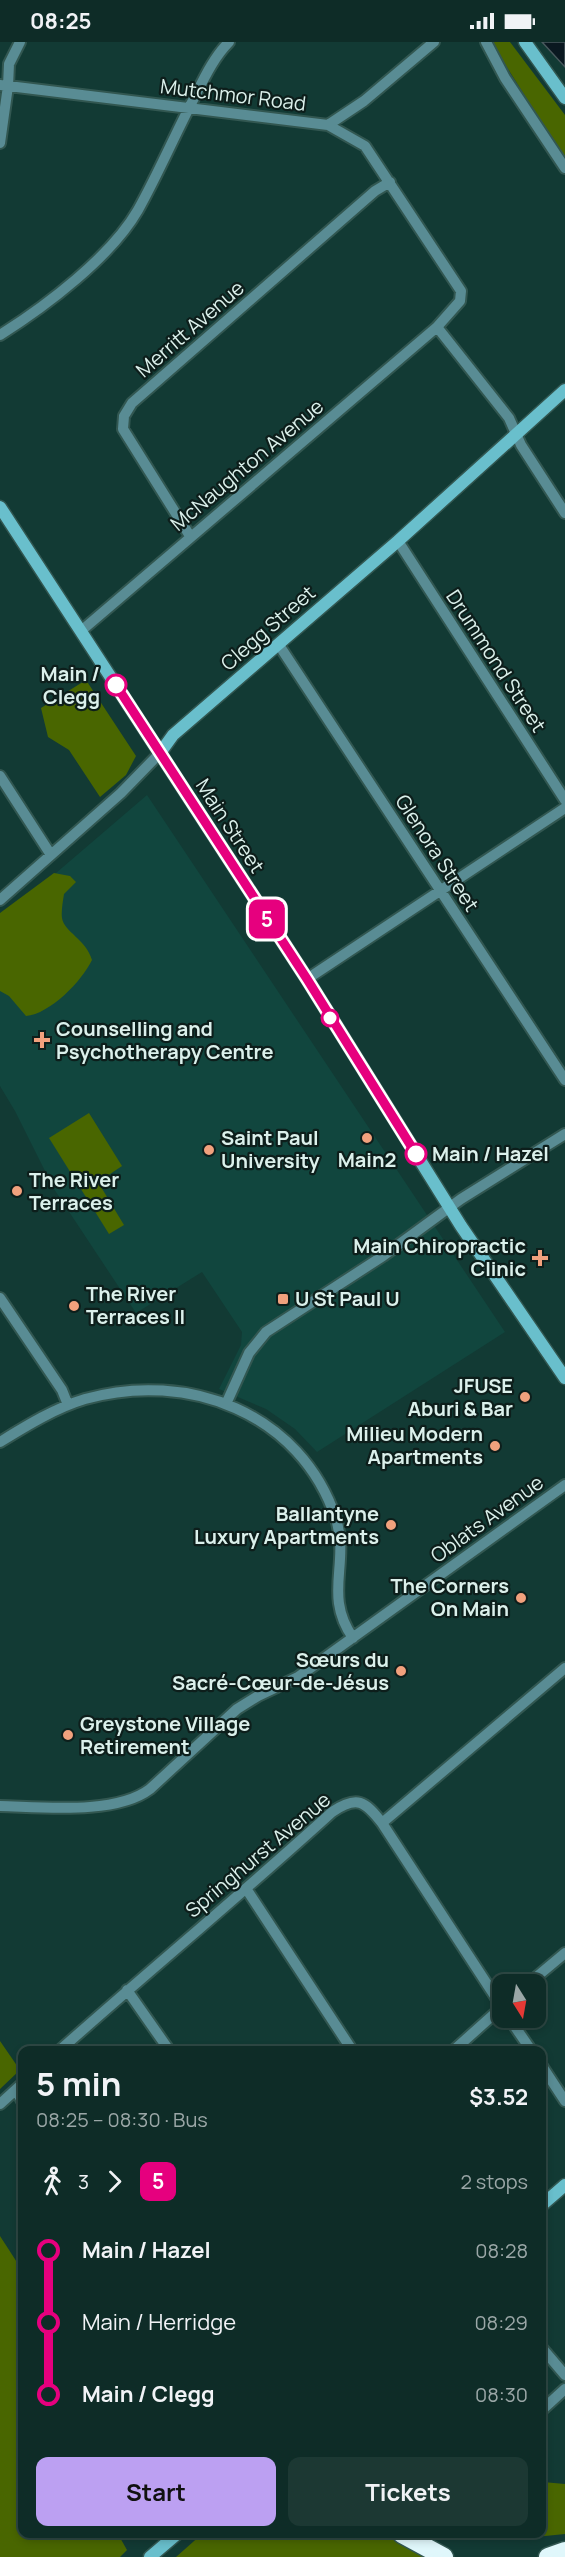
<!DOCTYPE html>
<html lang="en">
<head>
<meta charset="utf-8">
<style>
  :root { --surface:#0e2c27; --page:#1c3833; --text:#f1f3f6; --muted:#9ba7a7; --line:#2e4844; --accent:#bca0f2 }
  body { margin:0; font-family:Manrope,sans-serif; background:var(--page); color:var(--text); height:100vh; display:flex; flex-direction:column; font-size:22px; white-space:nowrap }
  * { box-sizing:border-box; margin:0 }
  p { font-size:20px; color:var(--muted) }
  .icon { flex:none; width:33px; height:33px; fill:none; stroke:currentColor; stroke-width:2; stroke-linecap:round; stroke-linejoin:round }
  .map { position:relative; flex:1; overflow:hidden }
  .details { position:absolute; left:18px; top:2004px; width:528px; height:492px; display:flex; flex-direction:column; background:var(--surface); border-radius:12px; box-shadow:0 3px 9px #0003,0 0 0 2px var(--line) }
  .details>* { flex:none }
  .badge { padding:0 12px; border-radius:9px; font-size:21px; line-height:39px }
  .needle { width:39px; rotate:169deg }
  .tools { position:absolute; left:492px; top:1932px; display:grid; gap:12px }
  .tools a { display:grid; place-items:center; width:54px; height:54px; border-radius:12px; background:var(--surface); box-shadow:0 3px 9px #0003,0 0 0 2px var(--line); font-size:30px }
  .map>.badge { position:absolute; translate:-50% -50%; box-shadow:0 0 0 3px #fff }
  .legs { display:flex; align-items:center; gap:9px; height:66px; padding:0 18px; font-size:20px }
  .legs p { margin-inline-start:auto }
  .headline { display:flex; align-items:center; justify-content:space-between; height:102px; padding:0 18px }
  h1 { font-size:33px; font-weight:700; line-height:45px }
  .primary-button { display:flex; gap:12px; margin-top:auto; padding:12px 18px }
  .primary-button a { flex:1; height:69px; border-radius:12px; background:var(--accent); color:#111; font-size:24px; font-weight:700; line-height:69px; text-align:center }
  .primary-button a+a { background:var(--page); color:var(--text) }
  ul { padding:0 18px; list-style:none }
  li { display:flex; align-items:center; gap:21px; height:72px; font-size:22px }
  li i { display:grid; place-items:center; width:9px; height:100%; margin:0 8px; background:currentColor }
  li i::after { content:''; width:15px; height:15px; margin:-8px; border:4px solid; border-radius:50%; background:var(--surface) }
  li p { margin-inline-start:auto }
  li:first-child i { background:linear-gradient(#0000 50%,currentColor 0) }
  li:last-child i { background:linear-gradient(currentColor 50%,#0000 0) }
  .status { display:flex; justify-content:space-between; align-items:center; height:42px; padding:0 30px; background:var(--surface); direction:ltr }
  .status svg { height:16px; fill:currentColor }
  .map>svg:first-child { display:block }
  .built { fill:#11463e }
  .green { fill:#496600 }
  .water { fill:#0a1820; stroke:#49595d; stroke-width:1.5 }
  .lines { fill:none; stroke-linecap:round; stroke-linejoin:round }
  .street-casing { stroke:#325751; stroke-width:14 }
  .secondary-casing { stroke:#325751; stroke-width:15 }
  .highway-casing { stroke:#325751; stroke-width:21 }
  .street { stroke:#598c94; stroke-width:10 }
  .secondary { stroke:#69bfcc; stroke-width:12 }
  .highway { stroke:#e0f7fb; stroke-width:18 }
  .line-1-casing { stroke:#fff; stroke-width:14 }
  .line-1 { stroke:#e6007e; stroke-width:9 }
  .stop-1-dot { fill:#fff; stroke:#e6007e; stroke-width:3 }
  .poi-dot { fill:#f1a17d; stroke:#0d1e1b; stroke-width:2 }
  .labels { text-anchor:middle; stroke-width:4.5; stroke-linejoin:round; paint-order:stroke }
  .street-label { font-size:20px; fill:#dbf0eb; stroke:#0d1e1b }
  .stop-label { font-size:20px; font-weight:bold; fill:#dbf0eb; stroke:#0d1e1b; text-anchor:end }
  .poi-label { font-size:20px; font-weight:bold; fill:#dbf0eb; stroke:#0d1e1b; text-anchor:start }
</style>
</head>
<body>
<div class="status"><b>08:25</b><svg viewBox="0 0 49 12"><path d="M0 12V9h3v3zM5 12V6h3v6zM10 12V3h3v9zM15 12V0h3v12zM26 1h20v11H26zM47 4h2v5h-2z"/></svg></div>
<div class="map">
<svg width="565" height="2515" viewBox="0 0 565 2515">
  <rect width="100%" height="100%" fill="#123a34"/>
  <path class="built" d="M147 753 505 1290 317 1410 295 1387 266 1367 219 1347 241 1303 242 1290 202 1230 136 1271 54 1147 15 1069 0 1044V879Z"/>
  <path class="green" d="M491 0H510L565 73V118Z
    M86 638 136 714 126 733 100 755 69 708 48 695 41 666Z
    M54 831 70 834 76 840 64 852C63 859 61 869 62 876 64 890 86 897 92 918 82 939 50 972 26 974L9 954 0 949V871Z
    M89 1071 122 1124 98 1140 124 1183 109 1192 49 1096Z
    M0 1999 20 2028 0 2047Z
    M0 2194 22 2228V2492H118L127 2508 120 2515H0Z
    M542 2436 543 2440 565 2442V2492L505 2498 476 2492H542Z
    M202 2492H390L418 2511 429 2515H176Z"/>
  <path class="water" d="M542 0H565V25Z"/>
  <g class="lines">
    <defs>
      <path id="street" d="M486 0 505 36 565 126
        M0 43 328 83 364 59 434 0
        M328 83 365 104 461 249 460 259 437 285 509 376 521 403 565 471
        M0 101 8 44 9 22 20 0
        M0 293C46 264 111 215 138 168 157 134 173 97 191 62 202 41 212 17 229 0
        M190 494 123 387 124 374 132 361 375 149 390 140
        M398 499 565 758
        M81 589 437 285
        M279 603 565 1038
        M0 734 51 813
        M0 858 121 751 160 711
        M307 937 565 766
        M0 1256 62 1348 68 1363
        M226 1362 249 1311 266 1290 383 1214 461 1157 565 1092
        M0 1400C26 1384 55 1366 85 1357 188 1328 301 1371 336 1477 350 1522 323 1553 353 1596
        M0 1764C42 1765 116 1773 150 1747L237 1667 258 1654 298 1635 565 1443
        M382 1781 565 1626
        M247 1848 352 2008
        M528 1942 565 1911
        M127 1948 169 2008
        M509 1976 531 2008
        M60 2008C150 1928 243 1851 332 1770 357 1753 365 1759 382 1781L502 1965
        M454 2008 502 1965
        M542 2024 565 2059
        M16 2048 22 2059
        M0 2062 22 2042
        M542 2306 565 2333
        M542 2368 565 2347"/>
      <path id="secondary" d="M525 0 565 56
        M0 465 307 937 461 1184 565 1336
        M160 711 173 693 398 499 565 348
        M542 2163 565 2143
        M150 2515 177 2492"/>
      <path id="highway" d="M402 2492 444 2515
        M548 2515 565 2509"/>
    </defs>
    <use href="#street" class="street-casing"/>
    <use href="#secondary" class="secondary-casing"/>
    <use href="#highway" class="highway-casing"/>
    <use href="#street" class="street"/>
    <use href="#secondary" class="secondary"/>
    <use href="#highway" class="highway"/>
  </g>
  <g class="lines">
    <defs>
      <path id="line-1" d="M116 643 307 937 416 1112"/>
    </defs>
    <use href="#line-1" class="line-1-casing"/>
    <use href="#line-1" class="line-1"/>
  </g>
  <g class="stop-1-dot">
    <circle cx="116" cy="643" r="10"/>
    <circle cx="330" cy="976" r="8"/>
    <circle cx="416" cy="1112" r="10"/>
  </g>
  <g class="poi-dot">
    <path d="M39 989h6v6h6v6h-6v6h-6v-6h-6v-6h6z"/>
    <circle cx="367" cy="1096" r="6"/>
    <circle cx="209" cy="1108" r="6"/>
    <circle cx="17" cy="1149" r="6"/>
    <path d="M537 1207h6v6h6v6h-6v6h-6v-6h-6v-6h6z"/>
    <rect x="277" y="1251" width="12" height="12" rx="3"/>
    <circle cx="74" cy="1264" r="6"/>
    <circle cx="525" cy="1355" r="6"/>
    <circle cx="495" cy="1404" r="6"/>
    <circle cx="391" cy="1483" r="6"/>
    <circle cx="521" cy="1556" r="6"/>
    <circle cx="401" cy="1629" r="6"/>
    <circle cx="68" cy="1693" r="6"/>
  </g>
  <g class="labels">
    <g class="street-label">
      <text transform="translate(233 53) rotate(7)" y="7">Mutchmor Road</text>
      <text transform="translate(190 287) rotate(-41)" y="7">Merritt Avenue</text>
      <text transform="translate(247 423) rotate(-40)" y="7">McNaughton Avenue</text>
      <text transform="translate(268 586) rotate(-41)" y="7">Clegg Street</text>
      <text transform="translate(496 619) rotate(57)" y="7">Drummond Street</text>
      <text transform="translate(230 784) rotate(57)" y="7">Main Street</text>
      <text transform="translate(437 811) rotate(57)" y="7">Glenora Street</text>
      <text transform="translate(487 1477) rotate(-36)" y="7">Oblats Avenue</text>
      <text transform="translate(258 1813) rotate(-40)" y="7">Springhurst Avenue</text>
    </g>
    <g class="stop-label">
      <text x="100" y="639">Main /<tspan x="100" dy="23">Clegg</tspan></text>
      <text x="432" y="1119" text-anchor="start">Main / Hazel</text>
    </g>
    <g class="poi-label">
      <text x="56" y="994">Counselling and<tspan x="56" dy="23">Psychotherapy Centre</tspan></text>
      <text x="221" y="1103">Saint Paul<tspan x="221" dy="23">University</tspan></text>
      <text x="367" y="1125" text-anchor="middle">Main2</text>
      <text x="29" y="1145">The River<tspan x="29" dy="23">Terraces</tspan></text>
      <text x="526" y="1211" text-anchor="end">Main Chiropractic<tspan x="526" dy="23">Clinic</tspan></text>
      <text x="86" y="1259">The River<tspan x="86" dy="23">Terraces II</tspan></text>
      <text x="295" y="1264">U St Paul U</text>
      <text x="513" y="1351" text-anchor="end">JFUSE<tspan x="513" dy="23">Aburi &amp; Bar</tspan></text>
      <text x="483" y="1399" text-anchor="end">Milieu Modern<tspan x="483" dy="23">Apartments</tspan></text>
      <text x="379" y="1479" text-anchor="end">Ballantyne<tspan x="379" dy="23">Luxury Apartments</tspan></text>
      <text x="509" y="1551" text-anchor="end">The Corners<tspan x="509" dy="23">On Main</tspan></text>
      <text x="389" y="1625" text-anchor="end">Sœurs du<tspan x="389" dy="23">Sacré-Cœur-de-Jésus</tspan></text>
      <text x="80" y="1689">Greystone Village<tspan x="80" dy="23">Retirement</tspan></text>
    </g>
  </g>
</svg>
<div class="tools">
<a><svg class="needle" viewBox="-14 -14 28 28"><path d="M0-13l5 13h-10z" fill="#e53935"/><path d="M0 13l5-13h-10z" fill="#9ba7a7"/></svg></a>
</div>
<b class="badge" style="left:267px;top:877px;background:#e6007e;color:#fff">5</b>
<section class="details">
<div class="headline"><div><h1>5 min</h1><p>08:25 – 08:30 · Bus</p></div><b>$3.52</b></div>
<div class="legs"><svg class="icon" aria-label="walk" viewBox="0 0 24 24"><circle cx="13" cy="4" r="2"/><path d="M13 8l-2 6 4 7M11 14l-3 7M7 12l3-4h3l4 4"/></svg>3<svg class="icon" aria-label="forward" viewBox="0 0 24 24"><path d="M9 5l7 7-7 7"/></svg><b class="badge" style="background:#e6007e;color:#fff">5</b><p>2 stops</p></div>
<ul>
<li><i style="color:#e6007e"></i><b>Main / Hazel</b><p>08:28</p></li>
<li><i style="color:#e6007e"></i><span>Main / Herridge</span><p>08:29</p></li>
<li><i style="color:#e6007e"></i><b>Main / Clegg</b><p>08:30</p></li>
</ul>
<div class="primary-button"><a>Start</a><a>Tickets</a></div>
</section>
</div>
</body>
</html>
